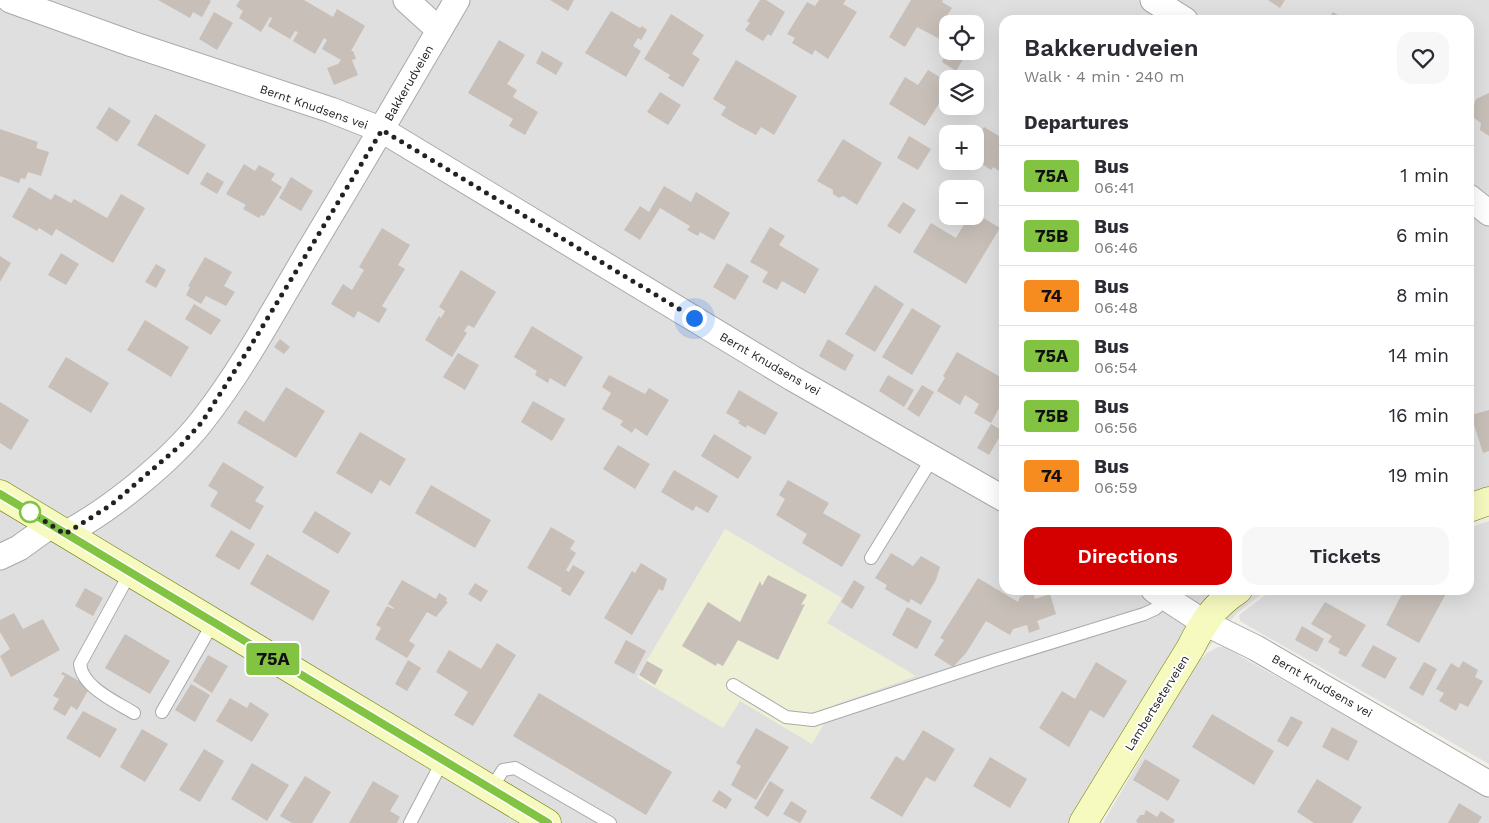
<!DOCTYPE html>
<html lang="en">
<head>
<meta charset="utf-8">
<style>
  :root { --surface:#fff; --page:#f7f7f7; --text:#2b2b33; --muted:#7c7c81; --line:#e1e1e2; --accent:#d40000 }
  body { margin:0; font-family:"Work Sans",sans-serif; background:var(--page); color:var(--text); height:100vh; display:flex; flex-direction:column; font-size:19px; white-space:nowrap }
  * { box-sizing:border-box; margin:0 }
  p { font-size:16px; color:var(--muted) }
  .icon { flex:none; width:28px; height:28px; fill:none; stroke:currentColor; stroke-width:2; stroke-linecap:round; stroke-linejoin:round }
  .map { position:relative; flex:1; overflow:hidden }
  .details { position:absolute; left:999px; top:15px; width:475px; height:580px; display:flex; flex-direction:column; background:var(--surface); border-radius:15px; box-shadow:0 5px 20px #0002 }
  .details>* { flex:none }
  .badge { padding:0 10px; border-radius:4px; font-size:18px; line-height:32px }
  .controls { position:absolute; left:939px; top:15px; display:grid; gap:10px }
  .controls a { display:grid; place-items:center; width:45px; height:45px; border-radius:10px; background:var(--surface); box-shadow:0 5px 20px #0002; font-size:25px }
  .you { position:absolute; width:25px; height:25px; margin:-12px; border:4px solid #fff; border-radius:50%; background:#1a73e8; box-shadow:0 0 0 8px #1a73e833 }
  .map>.badge { position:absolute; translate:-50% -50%; box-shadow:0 0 0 2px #fff }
  h2 { padding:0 25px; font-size:19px; line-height:45px }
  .round { display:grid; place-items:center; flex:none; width:52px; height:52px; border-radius:15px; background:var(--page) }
  .summary { display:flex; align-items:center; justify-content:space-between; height:85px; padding:0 25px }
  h1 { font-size:24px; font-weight:600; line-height:38px }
  .action { display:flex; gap:10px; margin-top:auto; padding:10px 25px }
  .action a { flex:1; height:58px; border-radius:15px; background:var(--accent); color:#fff; font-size:20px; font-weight:600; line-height:58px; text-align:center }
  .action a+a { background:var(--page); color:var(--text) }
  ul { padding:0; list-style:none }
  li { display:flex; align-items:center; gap:15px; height:60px; padding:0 25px; border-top:1px solid var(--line) }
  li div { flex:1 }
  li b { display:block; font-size:19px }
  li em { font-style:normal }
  li .badge { min-width:55px; font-weight:700; text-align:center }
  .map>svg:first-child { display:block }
  .residential { fill:#e0dfdf; fill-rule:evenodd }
  .farmland { fill:#eef0d5 }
  .building { fill:#c7bfb8 }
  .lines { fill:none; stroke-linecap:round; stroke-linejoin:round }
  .lane-casing { stroke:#a9a9a9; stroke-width:14 }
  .street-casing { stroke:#a9a9a9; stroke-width:27 }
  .secondary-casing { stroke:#707d05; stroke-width:29 }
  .lane { stroke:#fff; stroke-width:12 }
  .street { stroke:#fff; stroke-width:25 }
  .secondary { stroke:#f7fabf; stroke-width:28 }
  .line-casing { stroke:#fff; stroke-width:11 }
  .line { stroke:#82c341; stroke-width:8 }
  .walk { stroke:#222; stroke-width:5; stroke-dasharray:0 9 }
  .stop-dot { fill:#fff; stroke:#82c341; stroke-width:2.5 }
  .labels { text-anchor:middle; stroke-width:4; stroke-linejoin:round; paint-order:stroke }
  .street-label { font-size:12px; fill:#222; stroke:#fff }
</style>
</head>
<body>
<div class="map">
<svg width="1489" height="823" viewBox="0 0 1489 823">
  <rect width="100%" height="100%" fill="#f2efe9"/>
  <path class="residential" d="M0 0H1489V506L1469 514V20H1004V590H1267L1236 614 1194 665 1100 823H0ZM948 24H975V51H948ZM948 79H975V106H948ZM948 134H975V161H948ZM948 189H975V216H948Z
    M1489 521V764L1240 621 1239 615 1272 590H1469V528Z
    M1218 647H1224L1489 796V823H1103L1196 664 1207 653Z"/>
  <path class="farmland" d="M725 529 842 598 827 623 916 676 835 705 812 744 740 701 723 728 637 677Z"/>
  <path class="building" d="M158 0H209L211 1 202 17 193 12 190 18Z
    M240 0H304L333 17 337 9 362 24 365 26 351 51H353L356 59 352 60 358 75 334 85 327 68 338 64 341 60 322 49 327 40 324 38 315 54 293 41 298 32 295 31 290 39 268 26 272 18 270 17 261 32 239 18 243 11 236 6Z
    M550 0H574L568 11Z
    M760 0H766L785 12 771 36 768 34 763 41 745 30 750 23 747 21Z
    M819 0H846L843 4 857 12 828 59 815 50 812 55 792 43 795 38 787 34 807 2 815 6Z
    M911 0H943L942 2 952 8 943 22 948 27 940 39 917 27 905 47 889 37Z
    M1268 0H1285L1280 8Z
    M611 11 640 28 642 26 647 30 641 40 638 38 633 46 641 51 626 77 585 53Z
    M214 12 233 23 217 50 199 39Z
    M1333 12 1346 20H1327Z
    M671 14 704 35 692 54 700 59 683 87 668 78 670 75 644 59Z
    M499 40 525 55 507 84 517 90 513 97 538 112 525 135 509 126 513 119 468 93Z
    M542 51 563 63 556 75 536 63Z
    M947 51H968L956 71 942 62Z
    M736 60 797 96 774 135 761 127 756 135 739 126 721 115 726 107 713 99Z
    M928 70 948 82V89L925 126 889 104 905 77 918 85Z
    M660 92 681 105 668 125 647 112Z
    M1489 93V136L1480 130 1481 123 1470 115 1476 99Z
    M109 107 131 121 117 142 96 128Z
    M155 114 206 145 188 175 137 145Z
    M984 127 1004 139V174L993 167 991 170 979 162 980 159 975 156V141Z
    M0 129 38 142 36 148 49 152 41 176 28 172 25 179 21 178 19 183 0 176Z
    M909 136 931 149 918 170 897 158Z
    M843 139 882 163 857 205 843 196 839 198 833 194V190L817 181Z
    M244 164 255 171 259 165 275 174 271 180 282 187 264 216 261 215 259 218 243 209 246 205 226 194Z
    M207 172 224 182 217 194 200 184Z
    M291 177 313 191 301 211 279 198Z
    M664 186 691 202 696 192 730 213 714 240 700 232 698 236 687 230 690 226 660 208 640 240 624 230 640 206 649 212Z
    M29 187 51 200 55 194 71 203 74 199 107 218 121 194 145 208 113 263 56 229 52 236 39 228 37 231 12 217Z
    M903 202 916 210 900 234 887 226Z
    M975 213 1000 228 966 284 913 252 931 223 956 238 969 216H975Z
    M770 227 785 236 779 245 819 269 805 294 782 281 777 290 762 282 768 272 750 262Z
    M382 228 410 245 398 265 405 269 382 306 387 309 379 323 358 311 354 318 331 304 343 284 352 290 364 270 359 267Z
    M61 253 79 264 66 285 48 275Z
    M0 256 11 263 0 282Z
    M205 257 232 272 224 286 235 292 226 306 206 296 201 304 186 295 190 287 188 286Z
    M727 263 749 276 735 300 713 287Z
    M156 264 166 270 156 288 145 282Z
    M461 270 496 292 474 328 468 325 464 331 467 333 452 357 425 340 439 316 441 318 445 311 439 307Z
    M875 285 904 304 875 352 845 334Z
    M194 304 221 320 211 335 185 319Z
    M912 308 941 326 912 375 882 357Z
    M145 320 189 347 171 377 127 350Z
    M532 326 583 357 565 387 550 378 548 383 535 375 537 371 514 357Z
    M280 339 290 347 284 354 274 347Z
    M828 339 854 355 845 371 819 356Z
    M957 352 1004 379V399L991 423 974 413 979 404 965 395 960 405 937 391 945 378 943 376Z
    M458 353 479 365 465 390 443 377Z
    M66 357 109 383 91 413 48 387Z
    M609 375 645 394 649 388 669 400 647 436 635 428 632 433 620 425 623 421 602 409 611 393 602 387Z
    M888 375 914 390 904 407 879 391Z
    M922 385 934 392 919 417 907 409Z
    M286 387 325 411 296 458 237 423 245 410 264 422Z
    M739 390 778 413 765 435 747 425 746 428 738 423 740 421 726 413Z
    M533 401 565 419 552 441 521 422Z
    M0 402 29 420 11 450 0 443Z
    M1489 410V451L1483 453 1471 415Z
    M991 424 1003 431 989 455 977 448Z
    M360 432 406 459 390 486 380 480 372 494 336 473Z
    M714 434 752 457 738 479 701 456Z
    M618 445 650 464 635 489 603 469Z
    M223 462 264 487 255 501 264 506 250 530 210 506 218 492 208 486Z
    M674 470 718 496 708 513 696 506 693 511 661 492Z
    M788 480 829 503 823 513 861 535 842 567 802 543 807 534 776 515 785 499 779 495Z
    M431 485 491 520 475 548 415 513Z
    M315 511 351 533 338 554 302 532Z
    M551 527 575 541 570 549 576 553 566 570 569 572 573 565 585 572 570 596 561 591 562 588 527 568Z
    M231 530 255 544 239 570 215 556Z
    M891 553 913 566 921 556 940 567 936 580 921 605 911 599 909 603 885 589 887 585 875 578Z
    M267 554 330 591 313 621 250 584Z
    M641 563 667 579 663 591 659 589 632 635 604 618 632 571 635 573Z
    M768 575 807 595 801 605 805 604 778 660 738 640 723 666 717 663 716 666 682 646 708 602 740 622 760 581 762 586Z
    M978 578 1018 602 1020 597 1033 592 1035 599 1050 594 1056 614 1037 621 1040 629 1029 633 1027 625 1013 629 1010 635 986 621 966 653 953 667 934 655 944 640 940 638Z
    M402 580 436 599 439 593 447 598 446 601 448 602 436 617 427 612 409 641 415 645 407 658 375 639 381 628 376 625 387 606 393 609 394 608 388 604Z
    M854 580 865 587 852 609 841 602Z
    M475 583 488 591 481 602 468 594Z
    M85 588 103 598 93 616 75 606Z
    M1404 590H1448L1419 643 1386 625Z
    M1325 602 1366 625 1346 657 1338 653 1340 649 1328 642 1332 636 1311 624Z
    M907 607 932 621 917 649 892 635Z
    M14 613 23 629 43 619 60 650 11 677 0 656 10 649 0 632V620Z
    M1302 626 1324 639 1317 652 1295 640Z
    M125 634 170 661 150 694 105 668Z
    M626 640 646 651 634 674 614 663Z
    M497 643 516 655 473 726 454 715 468 692 436 672 449 650 481 669Z
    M1373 645 1397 658 1385 679 1361 666Z
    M208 655 228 666 212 693 193 681Z
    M408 660 421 668 407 691 395 684Z
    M647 661 663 670 655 685 639 675Z
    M1463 661 1478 670 1475 677 1483 681 1468 707 1460 703 1456 711 1439 701 1444 693 1436 689 1451 663 1459 668Z
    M1096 662 1127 681 1104 718 1090 710 1069 747 1039 728 1062 691 1075 699Z
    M1424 662 1437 669 1423 696 1409 688Z
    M63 672 90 687 77 710 71 706 65 716 53 709 59 699 53 696 65 676 61 674Z
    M191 684 210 695 195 722 175 710Z
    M539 693 672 772 646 815 513 736Z
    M230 698 247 708 250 702 269 714 252 742 216 721Z
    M83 711 117 729 100 758 66 738Z
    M1212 714 1274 751 1254 785 1192 747Z
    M1291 716 1303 722 1288 747 1277 741Z
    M1332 727 1358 741 1348 761 1322 747Z
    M756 728 789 747 756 800 731 785 741 766 736 763Z
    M142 729 168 744 145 782 120 767Z
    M923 730 955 749 935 782 926 777 902 817 870 798 896 756 904 761Z
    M204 749 224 761 200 802 179 790Z
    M990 757 1027 779 1010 808 973 786Z
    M1145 759 1180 780 1168 801 1133 780Z
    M252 763 289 785 267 821 231 799Z
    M305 776 331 792 312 823H292L280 816Z
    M1317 779 1362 807 1352 823H1314L1297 812Z
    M373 781 399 796 390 811 400 817 397 823H349Z
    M770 781 784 790 768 817 754 808Z
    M719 790 732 799 726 809 712 801Z
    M791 801 807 811 800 823 783 814Z
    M1459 803 1482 817 1478 823H1448Z
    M1146 810 1157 817 1161 811 1175 820 1173 823H1138L1136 821 1140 815H1144Z"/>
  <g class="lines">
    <defs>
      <path id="lane" d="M871 558 933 457
        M130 573 80 664C82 687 116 702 134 713
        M733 685 786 717 813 720 992 661 1144 614 1155 609 1167 598
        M162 712 213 623
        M491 789 503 770 515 768 610 823
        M410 823 443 760"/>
      <path id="street" d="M10 0 132 44 331 110 382 130 792 378 1004 499
        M406 0 439 30
        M1153 0 1185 20
        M1469 197 1489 213
        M65 534C110 510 170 462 202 421 243 369 275 308 309 251 359 168 408 84 457 0
        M0 557 19 548 51 525
        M1154 590 1203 622 1256 648 1489 784"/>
      <path id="secondary" d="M0 494 547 823
        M1469 508 1489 501
        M1083 823 1191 647C1203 622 1215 605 1238 590"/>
    </defs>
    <use href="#lane" class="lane-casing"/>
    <use href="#street" class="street-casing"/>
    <use href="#secondary" class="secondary-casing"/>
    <use href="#lane" class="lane"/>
    <use href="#street" class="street"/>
    <use href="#secondary" class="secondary"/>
  </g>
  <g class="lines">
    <defs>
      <path id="line" d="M0 494 548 823"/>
    </defs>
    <use href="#line" class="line-casing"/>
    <use href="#line" class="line"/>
    <path class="walk" d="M30 512 65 534 111 505 182 444 202 422 250 347 382 130 694 318"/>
  </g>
  <circle class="stop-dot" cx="30" cy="512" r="10"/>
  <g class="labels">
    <g class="street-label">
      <text transform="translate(409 83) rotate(-60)" y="4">Bakkerudveien</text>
      <text transform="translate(314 107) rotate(19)" y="4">Bernt Knudsens vei</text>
      <text transform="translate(770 364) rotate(30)" y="4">Bernt Knudsens vei</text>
      <text transform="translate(1322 686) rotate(30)" y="4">Bernt Knudsens vei</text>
      <text transform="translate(1157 703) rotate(-58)" y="4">Lambertseterveien</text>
    </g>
  </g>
</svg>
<div class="controls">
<a><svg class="icon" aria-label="locate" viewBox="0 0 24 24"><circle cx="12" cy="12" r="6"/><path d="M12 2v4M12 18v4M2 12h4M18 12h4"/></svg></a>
<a><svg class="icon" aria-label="layers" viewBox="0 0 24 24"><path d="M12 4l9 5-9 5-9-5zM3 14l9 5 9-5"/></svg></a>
<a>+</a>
<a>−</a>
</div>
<div class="you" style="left:694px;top:318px"></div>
<b class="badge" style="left:273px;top:659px;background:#82c341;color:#111">75A</b>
<section class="details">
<div class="summary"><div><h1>Bakkerudveien</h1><p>Walk · 4 min · 240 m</p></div><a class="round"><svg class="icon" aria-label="heart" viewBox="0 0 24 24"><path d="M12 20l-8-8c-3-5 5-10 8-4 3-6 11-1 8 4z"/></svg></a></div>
<h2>Departures</h2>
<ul>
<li><span class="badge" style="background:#82c341;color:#111">75A</span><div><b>Bus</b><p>06:41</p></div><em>1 min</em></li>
<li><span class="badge" style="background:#82c341;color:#111">75B</span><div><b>Bus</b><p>06:46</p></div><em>6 min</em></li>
<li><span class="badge" style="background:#f68b1f;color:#111">74</span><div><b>Bus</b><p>06:48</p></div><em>8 min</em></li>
<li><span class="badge" style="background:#82c341;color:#111">75A</span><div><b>Bus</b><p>06:54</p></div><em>14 min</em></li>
<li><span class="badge" style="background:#82c341;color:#111">75B</span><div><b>Bus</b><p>06:56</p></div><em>16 min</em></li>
<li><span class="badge" style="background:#f68b1f;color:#111">74</span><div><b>Bus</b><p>06:59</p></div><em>19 min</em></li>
</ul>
<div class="action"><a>Directions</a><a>Tickets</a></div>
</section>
</div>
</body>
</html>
